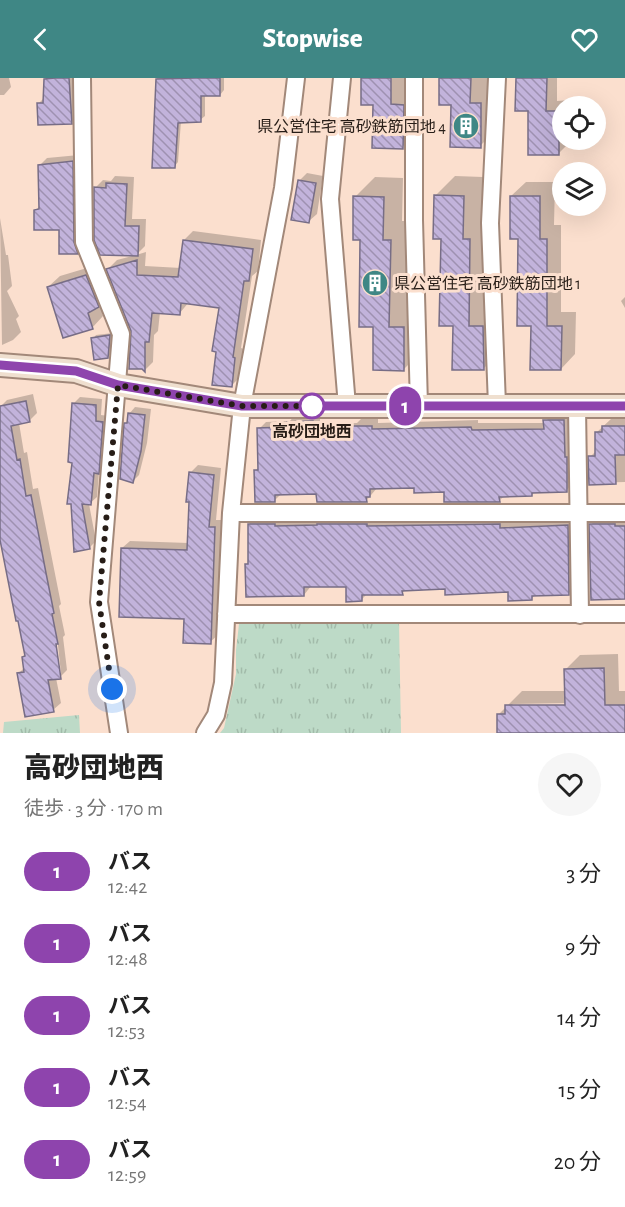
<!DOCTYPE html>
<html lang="ja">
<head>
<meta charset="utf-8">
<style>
  :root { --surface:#fff; --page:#f6f6f6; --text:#222; --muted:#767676; --accent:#3f8785 }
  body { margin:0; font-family:"Alegreya Sans","Noto Sans JP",sans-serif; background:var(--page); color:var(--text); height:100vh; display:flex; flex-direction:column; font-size:22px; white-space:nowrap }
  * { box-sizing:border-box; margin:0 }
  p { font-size:20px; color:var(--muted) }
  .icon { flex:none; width:33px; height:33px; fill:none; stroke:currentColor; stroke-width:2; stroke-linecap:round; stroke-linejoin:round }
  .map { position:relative; height:655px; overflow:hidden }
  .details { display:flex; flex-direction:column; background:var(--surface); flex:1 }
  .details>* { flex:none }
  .badge { padding:0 12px; border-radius:20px; font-size:21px; line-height:39px }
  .tools { position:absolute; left:552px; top:18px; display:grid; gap:12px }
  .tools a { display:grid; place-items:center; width:54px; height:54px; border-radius:50%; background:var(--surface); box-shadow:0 6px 24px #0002; font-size:30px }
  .you { position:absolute; width:30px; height:30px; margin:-15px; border:4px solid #fff; border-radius:50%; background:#1a73e8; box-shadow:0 0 0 9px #1a73e833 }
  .map>.badge { position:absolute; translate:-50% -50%; box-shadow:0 0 0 3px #fff }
  .round { display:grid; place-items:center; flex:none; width:63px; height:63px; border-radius:32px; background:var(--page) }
  .headline { display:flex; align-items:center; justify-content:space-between; height:102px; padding:0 24px }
  h1 { font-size:28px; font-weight:800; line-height:45px }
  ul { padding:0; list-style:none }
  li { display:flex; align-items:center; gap:18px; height:72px; padding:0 24px }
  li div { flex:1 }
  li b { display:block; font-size:22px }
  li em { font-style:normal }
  li .badge { min-width:66px; font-weight:700; text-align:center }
  header { display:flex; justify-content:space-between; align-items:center; height:78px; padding:0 24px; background:var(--accent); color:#fff; font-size:27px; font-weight:800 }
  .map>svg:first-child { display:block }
  .park { fill:url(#park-tufts) }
  .shadow { fill:#0003; fill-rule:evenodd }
  .building { fill:url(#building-back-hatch); stroke:#776d86; stroke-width:1.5 }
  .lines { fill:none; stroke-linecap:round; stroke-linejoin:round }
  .street-casing { stroke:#a28879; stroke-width:20 }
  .secondary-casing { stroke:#a28879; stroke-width:26 }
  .street { stroke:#fff; stroke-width:16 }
  .secondary { stroke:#efdfcf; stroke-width:22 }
  .line-casing { stroke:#fff; stroke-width:14 }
  .line { stroke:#8e44ad; stroke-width:9 }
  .walk { stroke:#271d17; stroke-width:6; stroke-dasharray:0 10.8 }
  .stop-dot { fill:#fff; stroke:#8e44ad; stroke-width:3 }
  .labels { text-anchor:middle; stroke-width:6; stroke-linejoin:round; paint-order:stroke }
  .poi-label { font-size:16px; fill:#271d17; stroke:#fbdfce; text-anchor:end }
  .stop-label { font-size:16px; font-weight:bold; fill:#271d17; stroke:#fbdfce }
</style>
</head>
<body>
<header><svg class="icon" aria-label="back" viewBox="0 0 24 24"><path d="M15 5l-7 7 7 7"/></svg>Stopwise<svg class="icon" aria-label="heart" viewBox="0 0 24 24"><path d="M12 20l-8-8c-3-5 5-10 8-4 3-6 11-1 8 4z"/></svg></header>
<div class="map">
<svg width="625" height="655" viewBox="0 0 625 655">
  <defs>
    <pattern id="park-tufts" width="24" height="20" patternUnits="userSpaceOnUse" patternTransform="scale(1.5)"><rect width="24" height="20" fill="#bddac7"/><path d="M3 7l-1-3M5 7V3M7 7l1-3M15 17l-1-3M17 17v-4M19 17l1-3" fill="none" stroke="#a2bbaa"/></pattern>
    <pattern id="building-back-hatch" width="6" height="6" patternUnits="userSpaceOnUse" patternTransform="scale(1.5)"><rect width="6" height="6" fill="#c2b3db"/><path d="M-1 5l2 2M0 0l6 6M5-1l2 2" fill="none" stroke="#9e91b1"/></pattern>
  </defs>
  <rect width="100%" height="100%" fill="#fbdfce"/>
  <path class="park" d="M399 543 401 655H220L224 650 236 596V572L239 546Z
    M79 637 80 655H3L4 644Z"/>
  <path class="shadow" d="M0 0H9L11 9 4 17H0Z
    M48 0H75L78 39 71 45 39 25 45 19 46 2Z
    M157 0H224V12L220 17H205V38L200 42 181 43 178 84 174 89 157 21Z
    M363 0H410V7H423L422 49 402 69 374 25Z
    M441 0H490L500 48 480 68 452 25Z
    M517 0H557V23L570 22V28H562V62H570V64L558 76 530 32Z
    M79 77 84 167 77 175 60 151 36 132 40 128V87L47 80Z
    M307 95 323 98 317 136 309 143 299 103Z
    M115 98 134 99 132 141H146L145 168 136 177 146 174 145 188 181 190 184 162 193 153 261 162 258 193 252 198 241 270 244 271 241 298 231 308 221 229 189 224 179 236 160 234 158 253 154 257 153 284 145 292 132 252 108 191 117 182 136 177 95 110 103 102 111 103Z
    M455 98 483 99V142L488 229H503V271L483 291 455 247 435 118Z
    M375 99 403 100 402 143H410L423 272 403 292 375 248 355 119Z
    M526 104H555L554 147H561V234H576L575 276 561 291 532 247 520 159 511 118Z
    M0 140 6 177H8L12 208 7 213 19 238 16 241 21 254 13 262 2 267Z
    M97 187 109 217 100 226 103 238 92 250 48 209 60 198Z
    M625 219V230L621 223Z
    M113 255 111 275 108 279 93 261 96 257Z
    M33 316 37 335 29 343 19 345 24 375 27 374 33 411 38 410 61 526 59 528 65 557 63 559 67 592 60 599 56 600 61 625 53 632 19 595 25 589 23 579 26 577 0 454V329L7 322ZM54 559H57L61 595H58Z
    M80 319 102 321 101 337 109 338 105 388 99 394 97 419 89 426 96 463 89 470 74 383 73 326Z
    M135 329 151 331 147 365 139 397 133 403 126 346 129 343V336Z
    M552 335H570L573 405 566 413H535L532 417 504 418 499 423 416 409 377 410 366 423 318 414 282 415 274 423 255 393 260 388 259 351 266 344 290 343 295 337H320V346L357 345 361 341H378V345L478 342V345H545Z
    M611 341H625V404L590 405V379L597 372 596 355Z
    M198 387 221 390 216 442H222L218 557 210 564 122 470 130 463 189 465 191 394Z
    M257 439 575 440 576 508 569 515 536 516 531 521 510 512 447 510 406 511 402 515 367 516 361 522 347 507 311 508 304 517 247 487 250 484 249 446Z
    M598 439 625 440V520L591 447Z
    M618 576 619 613H625V655L499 636 522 613H566V591L580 577ZM572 625V628L510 629 513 626Z"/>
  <path class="building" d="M55 0H69L72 46 38 47 37 25H43L44 1Z
    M195 0H220V18H201V44L178 45 175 90H152L156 1Z
    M361 0H391V26L404 27 403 71 372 70 373 27H361Z
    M439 0H471L470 25H481V70L450 69 451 27H439Z
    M516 0H547L546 33H559V77H528V33H515Z
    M73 83 74 164 78 176H59V152H34V132L39 131 38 87Z
    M298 102 316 105 309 145 291 142Z
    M106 105 127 106 125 148H139L138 178 100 177 94 162V109L106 110Z
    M434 117 464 118 463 161H470L469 248H483L484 292H452L453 248H439L441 161H433Z
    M353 118 384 119 383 162H391L389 249H404V293L373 292V249H359L360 162H353Z
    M510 118H540V161H547V248H562L561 292H530L531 248H517L518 161H510Z
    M183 162 253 171 249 203H244L233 279 235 280 232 309 212 307 216 274 212 273 219 230 181 225 180 237 152 235 149 264H145V294L142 291H129L131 253 106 191 137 182V197L178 199Z
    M86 197 99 229 88 235 93 251 63 260 47 209Z
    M110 257 108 280 94 282 91 260Z
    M26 323 30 344 11 348 17 382 20 381 26 418 31 417 46 495 54 535 52 536 58 566H56L61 601 48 602 54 634 25 639 17 595 24 594 22 579 25 578 18 543H16L0 462V328Z
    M72 325 96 327V343L103 344 99 396 94 395 91 427 82 426 90 471 74 474 71 426H67L72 385 68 384Z
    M128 335 145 337 141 373 133 405 120 401 124 345H127Z
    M543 342H564L565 379H567V414L532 415V418L503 419H499L500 424H444V414L414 415V410L370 411V419H366L367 424H317L316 416 275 417V424H255L254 392H258L257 350 287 349V344L313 343 314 353 352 352V348H372V351L471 349 472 352 544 351Z
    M602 348H625V377H615L616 406 589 407 588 378H595V354H602Z
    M189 394 214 397 209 449H215L211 566 183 565 184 541 119 539 121 470 187 472 189 424H186Z
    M248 446H275V448L317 447V446H367V448L500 446V450L568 447 569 517 532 518V522L508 523V514L445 517V511L402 513 403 517H362V523L346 524V509H304V518L246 519 245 486H248Z
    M589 446H615V448H625V521L591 522Z
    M604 590 605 627H625V655H497V636H505V627H565L564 591Z"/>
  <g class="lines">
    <defs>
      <path id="street" d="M82 0 84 164 121 256 99 524 119 655
        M342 0 330 121 347 328
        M414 0V142L419 328
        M497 327 490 145 497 0
        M577 328 580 537
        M231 435H625
        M226 536H625
        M205 655 216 637 223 605 231 435 242 328 283 110 296 0"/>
      <path id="secondary" d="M0 287 76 293 118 307 242 328H625"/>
    </defs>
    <use href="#street" class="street-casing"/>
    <use href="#secondary" class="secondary-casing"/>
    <use href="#street" class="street"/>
    <use href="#secondary" class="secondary"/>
  </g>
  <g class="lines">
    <defs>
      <path id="line" d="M0 287 76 293 118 307 242 328H625"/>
    </defs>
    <use href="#line" class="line-casing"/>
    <use href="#line" class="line"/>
    <path class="walk" d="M112 611 99 524 118 307 242 328H312"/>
  </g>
  <defs>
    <symbol id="building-disc" viewBox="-11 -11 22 22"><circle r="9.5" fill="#3f8785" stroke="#fbdfce"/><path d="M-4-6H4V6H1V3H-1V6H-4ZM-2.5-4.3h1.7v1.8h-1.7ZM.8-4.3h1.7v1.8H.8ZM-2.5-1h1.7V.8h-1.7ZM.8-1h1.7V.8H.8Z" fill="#fff"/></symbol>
  </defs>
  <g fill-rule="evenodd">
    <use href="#building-disc" x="451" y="33" width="30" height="30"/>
    <use href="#building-disc" x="360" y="190" width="30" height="30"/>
  </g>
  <circle class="stop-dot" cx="312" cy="328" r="12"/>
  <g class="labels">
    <g class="poi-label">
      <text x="446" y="54">県公営住宅 高砂鉄筋団地 4</text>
      <text x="394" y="211" text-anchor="start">県公営住宅 高砂鉄筋団地 1</text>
    </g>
    <g class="stop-label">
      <text x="312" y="359">高砂団地西</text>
    </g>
  </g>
</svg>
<div class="tools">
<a><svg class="icon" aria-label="locate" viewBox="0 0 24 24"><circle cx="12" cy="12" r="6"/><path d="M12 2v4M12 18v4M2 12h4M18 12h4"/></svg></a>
<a><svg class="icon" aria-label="layers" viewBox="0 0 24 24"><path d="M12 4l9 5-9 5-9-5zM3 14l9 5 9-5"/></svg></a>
</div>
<div class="you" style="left:112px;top:611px"></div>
<b class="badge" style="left:405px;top:328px;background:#8e44ad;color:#fff">1</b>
</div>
<section class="details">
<div class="headline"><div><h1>高砂団地西</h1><p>徒歩 · 3 分 · 170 m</p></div><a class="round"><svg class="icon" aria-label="heart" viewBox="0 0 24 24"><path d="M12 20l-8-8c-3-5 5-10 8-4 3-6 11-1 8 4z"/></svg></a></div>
<ul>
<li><span class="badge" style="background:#8e44ad;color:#fff">1</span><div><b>バス</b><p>12:42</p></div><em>3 分</em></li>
<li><span class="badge" style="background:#8e44ad;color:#fff">1</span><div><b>バス</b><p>12:48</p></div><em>9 分</em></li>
<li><span class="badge" style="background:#8e44ad;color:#fff">1</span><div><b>バス</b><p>12:53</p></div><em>14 分</em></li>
<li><span class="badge" style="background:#8e44ad;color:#fff">1</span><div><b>バス</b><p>12:54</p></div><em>15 分</em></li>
<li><span class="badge" style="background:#8e44ad;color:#fff">1</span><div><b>バス</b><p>12:59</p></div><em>20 分</em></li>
</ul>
</section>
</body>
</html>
